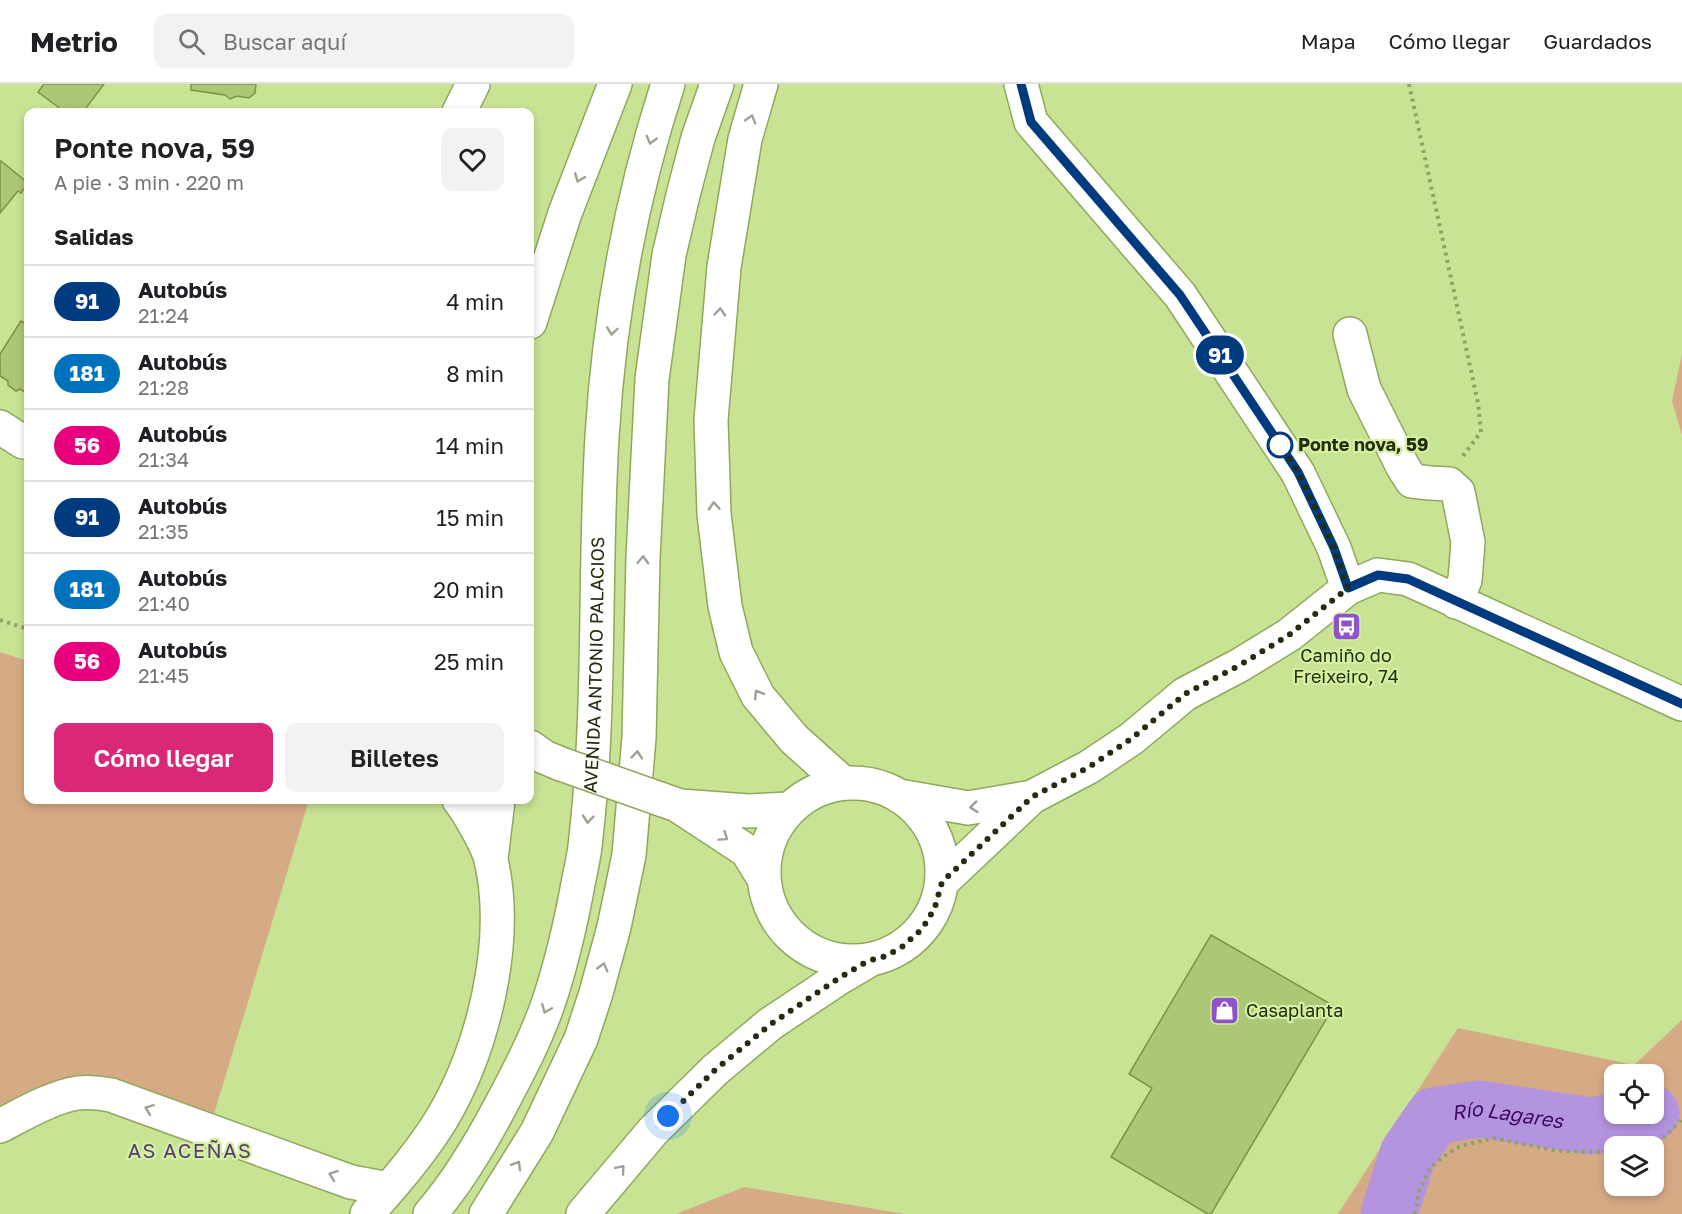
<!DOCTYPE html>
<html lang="es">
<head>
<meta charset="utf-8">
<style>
  :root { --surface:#fff; --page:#f2f2f2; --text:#202124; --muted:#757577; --line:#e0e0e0; --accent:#db2777 }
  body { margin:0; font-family:"Golos Text",sans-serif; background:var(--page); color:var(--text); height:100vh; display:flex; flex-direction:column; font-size:22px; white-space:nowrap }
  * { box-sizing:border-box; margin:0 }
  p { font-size:20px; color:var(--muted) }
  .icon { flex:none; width:33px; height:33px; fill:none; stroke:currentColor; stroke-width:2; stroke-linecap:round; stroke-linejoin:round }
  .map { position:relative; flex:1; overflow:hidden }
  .details { position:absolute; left:24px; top:24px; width:510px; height:696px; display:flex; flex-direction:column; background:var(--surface); border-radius:12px; box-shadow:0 3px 9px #0003 }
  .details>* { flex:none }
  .badge { padding:0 12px; border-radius:20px; font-size:21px; line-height:39px }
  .controls { position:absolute; left:1604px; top:980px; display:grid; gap:12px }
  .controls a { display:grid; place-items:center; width:60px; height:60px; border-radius:12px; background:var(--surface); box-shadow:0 3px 9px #0003; font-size:30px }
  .you { position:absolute; width:30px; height:30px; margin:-15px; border:4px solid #fff; border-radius:50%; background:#1a73e8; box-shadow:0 0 0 9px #1a73e833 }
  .map>.badge { position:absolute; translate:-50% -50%; box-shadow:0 0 0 3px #fff }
  h2 { padding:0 30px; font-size:22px; line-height:54px }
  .round { display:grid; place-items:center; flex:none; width:63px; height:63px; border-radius:12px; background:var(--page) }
  .head { display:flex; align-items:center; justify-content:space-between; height:102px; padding:0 30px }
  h1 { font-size:28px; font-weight:600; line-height:45px }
  .primary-button { display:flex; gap:12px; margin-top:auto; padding:12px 30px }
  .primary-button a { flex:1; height:69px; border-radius:12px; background:var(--accent); color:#fff; font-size:24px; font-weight:600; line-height:69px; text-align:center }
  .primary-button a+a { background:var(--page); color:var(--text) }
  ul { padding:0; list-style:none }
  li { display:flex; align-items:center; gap:18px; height:72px; padding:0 30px; border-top:2px solid var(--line) }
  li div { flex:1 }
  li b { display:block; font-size:22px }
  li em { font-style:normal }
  li .badge { min-width:66px; font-weight:700; text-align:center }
  header { display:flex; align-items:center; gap:36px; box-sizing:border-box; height:84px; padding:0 30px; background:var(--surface); border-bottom:2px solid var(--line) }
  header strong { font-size:28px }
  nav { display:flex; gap:33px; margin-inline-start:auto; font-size:21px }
  .search { width:420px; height:54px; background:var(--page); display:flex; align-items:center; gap:15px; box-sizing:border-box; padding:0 21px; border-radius:12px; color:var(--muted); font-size:22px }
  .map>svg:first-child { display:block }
  .green { fill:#d5ab85; fill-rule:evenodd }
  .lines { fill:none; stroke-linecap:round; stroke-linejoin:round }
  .river { stroke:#b594df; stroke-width:57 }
  .building { fill:#acc775; stroke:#7c9448; stroke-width:1.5 }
  .minor-casing { stroke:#8fa85c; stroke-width:36 }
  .major-casing { stroke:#8fa85c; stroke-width:36 }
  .path { stroke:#8da264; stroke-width:4; stroke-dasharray:3 4.5; stroke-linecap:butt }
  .minor { stroke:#fff; stroke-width:33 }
  .major { stroke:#fff; stroke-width:33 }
  .minor-bridge-casing { stroke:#8fa85c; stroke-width:36; stroke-linecap:butt }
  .minor-bridge { stroke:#fff; stroke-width:33 }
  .oneway { stroke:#9ca193 }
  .line-casing { stroke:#fff; stroke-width:14 }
  .line { stroke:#003b80; stroke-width:9 }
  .walk { stroke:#242e0e; stroke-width:6; stroke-dasharray:0 10.8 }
  .stop-dot { fill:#fff; stroke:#003b80; stroke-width:3 }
  .labels { text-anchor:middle; stroke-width:4.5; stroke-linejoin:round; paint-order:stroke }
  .stop-label { font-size:18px; font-weight:bold; fill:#242e0e; stroke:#d5f0a1; text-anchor:start }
  .poi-label { font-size:18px; fill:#242e0e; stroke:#d5f0a1 }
  .street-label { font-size:18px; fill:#242e0e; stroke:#d5f0a1 }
  .water-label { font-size:20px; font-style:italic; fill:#3d0963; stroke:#d5f0a1 }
  .neighbourhood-label { font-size:20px; letter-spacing:1.5px; fill:#573c77; stroke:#d5f0a1 }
</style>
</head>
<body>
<header>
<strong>Metrio</strong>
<div class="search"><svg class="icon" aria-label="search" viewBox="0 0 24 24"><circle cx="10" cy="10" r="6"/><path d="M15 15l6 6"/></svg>Buscar aquí</div>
<nav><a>Mapa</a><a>Cómo llegar</a><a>Guardados</a></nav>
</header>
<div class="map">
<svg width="1682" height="1130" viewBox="0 0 1682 1130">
  <rect width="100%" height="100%" fill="#c8e394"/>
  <path class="green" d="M1682 270V351L1672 317Z
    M0 568 28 577V716H309L214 1030 100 993 72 995 26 1009 0 1022Z
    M1682 936V1130H1338L1458 944 1634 981ZM1614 990H1653V1029H1614ZM1614 1062H1653V1101H1614Z
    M744 1103 905 1130H676Z"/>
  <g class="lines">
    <path class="river" id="s1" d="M1389 1130 1408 1070 1434 1032 1479 1025 1592 1042 1651 1029"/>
  </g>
  <path class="building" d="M44 0H104L83 28H65L38 8Z
    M191 0H256L255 9 249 14 237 12 230 15 225 11 191 6Z
    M1 77 28 99 21 109 18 107 0 129V79Z
    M21 237 28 241V303L25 308 20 305 16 307 8 301V297L0 292V270Z
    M1211 851 1334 922 1211 1130H1208L1111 1073 1152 1004 1129 990Z"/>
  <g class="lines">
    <defs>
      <path id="minor" d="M1021 0 1031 38 1180 211 1298 389 1334 464 1348 504
        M459 28 473 0
        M1350 250 1364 305 1403 383 1412 397 1430 399 1449 400 1458 408 1468 458 1465 496 1456 518
        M0 343 23 358H28
        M530 663 544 673 561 680
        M764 788a89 89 0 1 1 178 0a89 89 0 1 1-178 0Z
        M899 712 968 724 1032 713
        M660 715 677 721 747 767 763 793
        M680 722 748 727 789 725
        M491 775 498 716
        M942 798 1032 713 1089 683 1131 655 1185 610 1240 581 1289 551 1348 504 1378 491 1408 495 1682 620
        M0 1042C21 1031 54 1012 78 1009 89 1008 100 1009 111 1011L351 1098 389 1105
        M367 1130C393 1101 420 1070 441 1036 483 966 510 858 491 776 488 762 468 727 459 716"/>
      <g id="major">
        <path d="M761 0 745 55 724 183 711 336 714 430 725 522 736 568 758 612 794 655 843 699"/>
        <path d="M530 238 565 129 615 0"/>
        <path id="s2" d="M430 1130C457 1099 482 1057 501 1021 519 987 538 951 550 914 562 877 571 838 578 800 581 784 585 769 586 753 601 620 594 486 602 353 609 233 631 114 668 0"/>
        <path d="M486 1130 537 1048 581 955 596 909 614 843 629 771 639 654 643 474 652 295 669 171 683 111 698 54 717 0"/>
        <path d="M583 1130 653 1047 715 986 770 940 839 894 868 877"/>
      </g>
    </defs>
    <use href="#minor" class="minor-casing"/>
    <use href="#major" class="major-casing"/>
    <path class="path" d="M1409 0 1478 319 1481 348 1463 372
      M0 536 28 545
      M1642 1062 1664 1053 1682 1035
      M1415 1130 1419 1107 1430 1084 1446 1071 1460 1062 1494 1054 1558 1067 1614 1068"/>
    <use href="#minor" class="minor"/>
    <use href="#major" class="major"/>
    <defs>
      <path id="minor-bridge" d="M561 680 660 715"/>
    </defs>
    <use href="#minor-bridge" class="minor-bridge-casing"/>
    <use href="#minor-bridge" class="minor-bridge"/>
  </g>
  <defs><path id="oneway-chevron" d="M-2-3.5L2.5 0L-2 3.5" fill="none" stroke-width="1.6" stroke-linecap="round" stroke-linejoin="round" transform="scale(1.5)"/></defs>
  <g class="oneway">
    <use href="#oneway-chevron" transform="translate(751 35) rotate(-74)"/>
    <use href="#oneway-chevron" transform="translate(651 56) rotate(105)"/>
    <use href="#oneway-chevron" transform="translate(579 94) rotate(111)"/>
    <use href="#oneway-chevron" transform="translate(720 228) rotate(-85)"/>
    <use href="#oneway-chevron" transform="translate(612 247) rotate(98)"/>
    <use href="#oneway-chevron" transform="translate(714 422) rotate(-93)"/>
    <use href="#oneway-chevron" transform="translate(643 476) rotate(-88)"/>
    <use href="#oneway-chevron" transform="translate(758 610) rotate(-122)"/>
    <use href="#oneway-chevron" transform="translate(637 671) rotate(-85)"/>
    <use href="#oneway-chevron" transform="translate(974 723) rotate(174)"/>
    <use href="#oneway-chevron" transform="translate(588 735) rotate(95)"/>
    <use href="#oneway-chevron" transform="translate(724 753) rotate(34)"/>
    <use href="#oneway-chevron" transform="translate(603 883) rotate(-75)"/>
    <use href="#oneway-chevron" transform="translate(546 925) rotate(112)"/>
    <use href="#oneway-chevron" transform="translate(149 1025) rotate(-160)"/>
    <use href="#oneway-chevron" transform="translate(517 1081) rotate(-59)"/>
    <use href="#oneway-chevron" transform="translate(621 1085) rotate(-50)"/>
    <use href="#oneway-chevron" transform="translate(333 1091) rotate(-160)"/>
  </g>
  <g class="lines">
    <defs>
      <path id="line" d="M1021 0 1031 38 1180 211 1298 388 1334 464 1348 504 1378 491 1408 495 1682 620"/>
    </defs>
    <use href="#line" class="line-casing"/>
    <use href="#line" class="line"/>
    <path class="walk" d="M668 1032 715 986 771 940 839 894 868 877 886 872 902 863 922 845 929 834 935 823 942 798 1032 713 1089 683 1131 655 1185 610 1240 581 1289 551 1348 504 1334 464 1298 388 1280 361"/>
  </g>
  <defs>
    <symbol id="bus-square" viewBox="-11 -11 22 22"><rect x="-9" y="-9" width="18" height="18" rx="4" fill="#8e53ca" stroke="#d5f0a1"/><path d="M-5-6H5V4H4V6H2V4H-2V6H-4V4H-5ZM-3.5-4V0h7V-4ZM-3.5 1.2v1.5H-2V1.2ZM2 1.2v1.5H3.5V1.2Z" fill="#fff"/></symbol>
    <symbol id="shop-square" viewBox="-11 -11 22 22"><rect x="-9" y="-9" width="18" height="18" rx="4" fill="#8e53ca" stroke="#d5f0a1"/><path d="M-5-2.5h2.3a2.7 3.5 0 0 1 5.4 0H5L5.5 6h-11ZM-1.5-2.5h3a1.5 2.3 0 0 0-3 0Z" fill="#fff"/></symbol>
  </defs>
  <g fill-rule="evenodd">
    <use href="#bus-square" x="1330" y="526" width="33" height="33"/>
    <use href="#shop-square" x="1208" y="910" width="33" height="33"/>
  </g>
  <circle class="stop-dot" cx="1280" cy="361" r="12"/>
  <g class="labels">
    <g class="stop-label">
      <text x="1298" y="367">Ponte nova, 59</text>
    </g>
    <g class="poi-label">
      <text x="1346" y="578">Camiño do<tspan x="1346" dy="21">Freixeiro, 74</tspan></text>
      <text x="1246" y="933" text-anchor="start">Casaplanta</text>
    </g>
    <g class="street-label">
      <text dy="6" stroke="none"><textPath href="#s2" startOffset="586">AVENIDA ANTONIO PALACIOS</textPath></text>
    </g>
    <g class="water-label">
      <text dy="7" stroke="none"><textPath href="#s1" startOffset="183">Río Lagares</textPath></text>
    </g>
    <g class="neighbourhood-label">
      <text x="190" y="1074">AS ACEÑAS</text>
    </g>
  </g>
</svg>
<div class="controls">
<a><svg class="icon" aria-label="locate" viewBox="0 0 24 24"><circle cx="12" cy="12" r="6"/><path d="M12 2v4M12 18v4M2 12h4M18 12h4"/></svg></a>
<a><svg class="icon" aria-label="layers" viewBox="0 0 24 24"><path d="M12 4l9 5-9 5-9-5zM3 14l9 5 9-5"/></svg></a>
</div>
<div class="you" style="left:668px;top:1032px"></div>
<b class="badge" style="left:1220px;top:271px;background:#003b80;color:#fff">91</b>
<section class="details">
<div class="head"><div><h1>Ponte nova, 59</h1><p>A pie · 3 min · 220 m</p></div><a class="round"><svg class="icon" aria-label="heart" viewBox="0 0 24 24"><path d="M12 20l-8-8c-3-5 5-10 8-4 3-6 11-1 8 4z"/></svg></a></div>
<h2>Salidas</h2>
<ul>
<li><span class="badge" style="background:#003b80;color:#fff">91</span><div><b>Autobús</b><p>21:24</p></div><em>4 min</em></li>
<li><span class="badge" style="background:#0072bc;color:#fff">181</span><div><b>Autobús</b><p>21:28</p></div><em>8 min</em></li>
<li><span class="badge" style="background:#e6007e;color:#fff">56</span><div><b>Autobús</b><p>21:34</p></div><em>14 min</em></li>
<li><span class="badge" style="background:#003b80;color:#fff">91</span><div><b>Autobús</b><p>21:35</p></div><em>15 min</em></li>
<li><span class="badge" style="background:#0072bc;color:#fff">181</span><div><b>Autobús</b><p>21:40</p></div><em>20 min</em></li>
<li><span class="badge" style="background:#e6007e;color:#fff">56</span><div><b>Autobús</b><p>21:45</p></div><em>25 min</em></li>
</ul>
<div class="primary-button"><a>Cómo llegar</a><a>Billetes</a></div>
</section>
</div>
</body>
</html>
